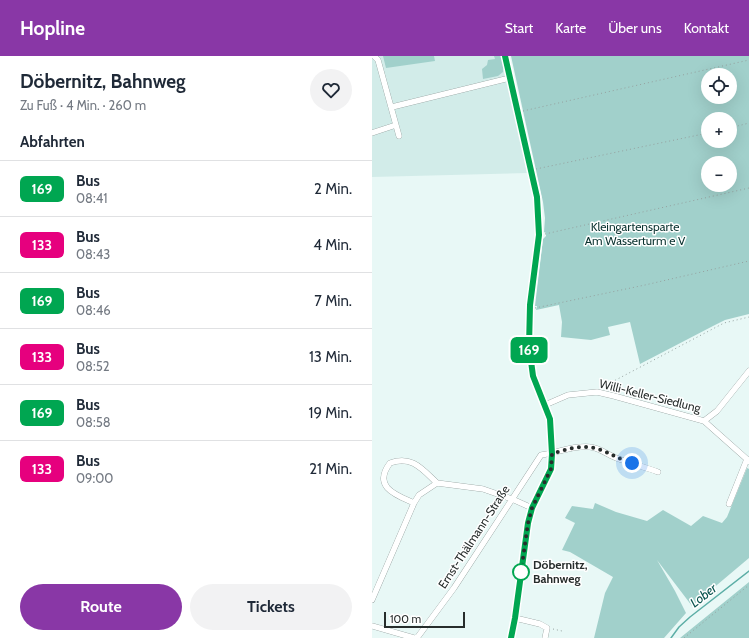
<!DOCTYPE html>
<html lang="de">
<head>
<meta charset="utf-8">
<style>
  :root { --surface:#fff; --page:#f2f2f3; --text:#1f2937; --muted:#747a83; --line:#e0e1e3; --accent:#8937a6 }
  body { margin:0; font-family:Cabin,sans-serif; background:var(--page); color:var(--text); height:100vh; display:flex; flex-direction:column; font-size:15px; white-space:nowrap }
  * { box-sizing:border-box; margin:0 }
  p { font-size:13px; color:var(--muted) }
  .icon { flex:none; width:22px; height:22px; fill:none; stroke:currentColor; stroke-width:2; stroke-linecap:round; stroke-linejoin:round }
  .map { position:relative; flex:1; overflow:hidden }
  .side { display:flex; flex-direction:column; background:var(--surface); width:372px }
  .side>* { flex:none }
  .badge { padding:0 8px; border-radius:6px; font-size:14px; line-height:26px }
  .fabs { position:absolute; left:329px; top:12px; display:grid; gap:8px }
  .fabs a { display:grid; place-items:center; width:36px; height:36px; border-radius:50%; background:var(--surface); box-shadow:0 4px 16px #0002; font-size:20px }
  .scale { position:absolute; left:12px; bottom:10px; width:81px; box-sizing:border-box; padding-left:4px; border:2px solid #272d2c; border-top:0; font-size:11px; line-height:14px; white-space:nowrap; color:#272d2c; -webkit-text-stroke:3px #fff; paint-order:stroke }
  .you { position:absolute; width:20px; height:20px; margin:-10px; border:3px solid #fff; border-radius:50%; background:#1a73e8; box-shadow:0 0 0 6px #1a73e833 }
  .map>.badge { position:absolute; translate:-50% -50%; box-shadow:0 0 0 2px #fff }
  h2 { padding:0 20px; font-size:15px; line-height:36px }
  .round { display:grid; place-items:center; flex:none; width:42px; height:42px; border-radius:21px; background:var(--page) }
  .overview { display:flex; align-items:center; justify-content:space-between; height:68px; padding:0 20px }
  h1 { font-size:19px; font-weight:800; line-height:30px }
  .action { display:flex; gap:8px; margin-top:auto; padding:8px 20px }
  .action a { flex:1; height:46px; border-radius:24px; background:var(--accent); color:#fff; font-size:16px; font-weight:800; line-height:46px; text-align:center }
  .action a+a { background:var(--page); color:var(--text) }
  ul { padding:0; list-style:none }
  li { display:flex; align-items:center; gap:12px; height:56px; padding:0 20px; border-top:1px solid var(--line) }
  li div { flex:1 }
  li b { display:block; font-size:15px }
  li em { font-style:normal }
  li .badge { min-width:44px; font-weight:700; text-align:center }
  header { display:flex; align-items:center; gap:24px; box-sizing:border-box; height:56px; padding:0 20px; background:var(--accent); color:#fff }
  header strong { font-size:19px }
  nav { display:flex; gap:22px; margin-inline-start:auto; font-size:14px }
  main { display:flex; flex:1; min-height:0 }
  .map>svg:first-child { display:block }
  .built { fill:#d2ece9 }
  .green { fill:#a1d0cb; fill-rule:evenodd }
  .lines { fill:none; stroke-linecap:round; stroke-linejoin:round }
  .stream { stroke:#5caea6; stroke-width:1.5 }
  .minor-casing { stroke:#818f8d; stroke-width:6 }
  .path { stroke:#95a19f; stroke-width:1; stroke-dasharray:1 3; stroke-linecap:butt }
  .minor { stroke:#fff; stroke-width:5.5 }
  .line-casing { stroke:#fff; stroke-width:9 }
  .line { stroke:#00a651; stroke-width:6 }
  .walk { stroke:#272d2c; stroke-width:4; stroke-dasharray:0 7.2 }
  .stop-dot { fill:#fff; stroke:#00a651; stroke-width:2 }
  .labels { text-anchor:middle; stroke-width:3; stroke-linejoin:round; paint-order:stroke }
  .park-label { font-size:12px; fill:#09322f; stroke:#fff }
  .street-label { font-size:12px; fill:#272d2c; stroke:#fff }
  .stop-label { font-size:12px; font-weight:bold; fill:#272d2c; stroke:#fff; text-anchor:start }
  .water-label { font-size:13px; font-style:italic; fill:#09544f; stroke:#fff }
</style>
</head>
<body>
<header>
<strong>Hopline</strong>
<nav><a>Start</a><a>Karte</a><a>Über uns</a><a>Kontakt</a></nav>
</header>
<main>
<section class="side">
<div class="overview"><div><h1>Döbernitz, Bahnweg</h1><p>Zu Fuß · 4 Min. · 260 m</p></div><a class="round"><svg class="icon" aria-label="heart" viewBox="0 0 24 24"><path d="M12 20l-8-8c-3-5 5-10 8-4 3-6 11-1 8 4z"/></svg></a></div>
<h2>Abfahrten</h2>
<ul>
<li><span class="badge" style="background:#00a651;color:#fff">169</span><div><b>Bus</b><p>08:41</p></div><em>2 Min.</em></li>
<li><span class="badge" style="background:#e6007e;color:#fff">133</span><div><b>Bus</b><p>08:43</p></div><em>4 Min.</em></li>
<li><span class="badge" style="background:#00a651;color:#fff">169</span><div><b>Bus</b><p>08:46</p></div><em>7 Min.</em></li>
<li><span class="badge" style="background:#e6007e;color:#fff">133</span><div><b>Bus</b><p>08:52</p></div><em>13 Min.</em></li>
<li><span class="badge" style="background:#00a651;color:#fff">169</span><div><b>Bus</b><p>08:58</p></div><em>19 Min.</em></li>
<li><span class="badge" style="background:#e6007e;color:#fff">133</span><div><b>Bus</b><p>09:00</p></div><em>21 Min.</em></li>
</ul>
<div class="action"><a>Route</a><a>Tickets</a></div>
</section>
<div class="map">
<svg width="377" height="582" viewBox="0 0 377 582">
  <rect width="100%" height="100%" fill="#e8f8f6"/>
  <path class="built" d="M0 0H133L155 117 0 121Z"/>
  <path class="green" d="M11 0H62L63 5 14 12Z
    M122 0H130L132 9 131 16 126 20 111 23 110 13 115 9 116 4 123 3Z
    M139 0H377V258L353 264 341 270 268 308 258 266 236 271 238 279 219 284 189 281 190 266 187 249 164 254 165 250H163L171 183 174 180V177L172 176 173 162 171 146ZM336 19H358V41H336ZM336 63H358V85H336ZM336 107H358V129H336Z
    M375 412 377 413V502L320 550 285 504 303 535 314 557 292 582H222L233 537 241 521 198 496 190 494 203 467 193 462 200 450 221 453 223 447 244 456 275 465 291 454 319 470 331 460 350 467 355 461Z
    M377 526V582H308Z"/>
  <g class="lines">
    <path class="stream" d="M299 582 307 571 318 561 377 515"/>
    <defs>
      <path id="minor" d="M2 0 6 4 27 80
        M133 0 165 141 167 179 158 249 157 290 161 320 178 363 180 398 179 413 160 452 156 467 143 562 139 582
        M20 51 138 22
        M0 77 24 69
        M173 349 196 339 225 336 242 340 332 365 345 355 377 315
        M332 365 377 405
        M42 447C24 439 0 431 18 407 40 399 50 413 65 427
        M357 448 375 403
        M0 544 42 447 47 439 65 427 111 433 140 443 160 452
        M143 562 168 568 175 572 173 582
        M0 570 42 582
        M45 582 82 532 169 399C185 397 201 389 218 391 229 392 237 400 247 403 260 408 273 411 286 416"/>
    </defs>
    <use href="#minor" class="minor-casing"/>
    <path class="path" d="M151 55 377 4
      M358 72 377 67
      M164 113 336 77
      M173 178 377 132
      M163 252 273 229 377 205
      M228 325 238 327 352 267 377 261
      M181 573 190 575
      M312 582 377 529"/>
    <use href="#minor" class="minor"/>
  </g>
  <g class="lines">
    <defs>
      <path id="line" d="M133 0 165 141 167 179 158 249 157 290 161 320 178 363 180 398 179 413 160 452 156 467 143 562 139 582"/>
    </defs>
    <use href="#line" class="line-casing"/>
    <use href="#line" class="line"/>
    <path class="walk" d="M149 516 156 467 160 452 179 413 180 398C194 393 211 388 226 393 238 397 247 403 260 407"/>
  </g>
  <circle class="stop-dot" cx="149" cy="516" r="8"/>
  <g class="labels">
    <g class="park-label">
      <text x="263" y="175">Kleingartensparte<tspan x="263" dy="14">Am Wasserturm e V</tspan></text>
    </g>
    <g class="street-label">
      <text transform="translate(278 340) rotate(14)" y="4">Willi-Keller-Siedlung</text>
      <text transform="translate(102 481) rotate(-57)" y="4">Ernst-Thälmann-Straße</text>
    </g>
    <g class="stop-label">
      <text x="161" y="513">Döbernitz,<tspan x="161" dy="14">Bahnweg</tspan></text>
    </g>
    <g class="water-label">
      <text transform="translate(331 539) rotate(-38)" y="5">Lober</text>
    </g>
  </g>
</svg>
<div class="fabs">
<a><svg class="icon" aria-label="locate" viewBox="0 0 24 24"><circle cx="12" cy="12" r="6"/><path d="M12 2v4M12 18v4M2 12h4M18 12h4"/></svg></a>
<a>+</a>
<a>−</a>
</div>
<div class="scale">100 m</div>
<div class="you" style="left:260px;top:407px"></div>
<b class="badge" style="left:157px;top:294px;background:#00a651;color:#fff">169</b>
</div>
</main>
</body>
</html>
